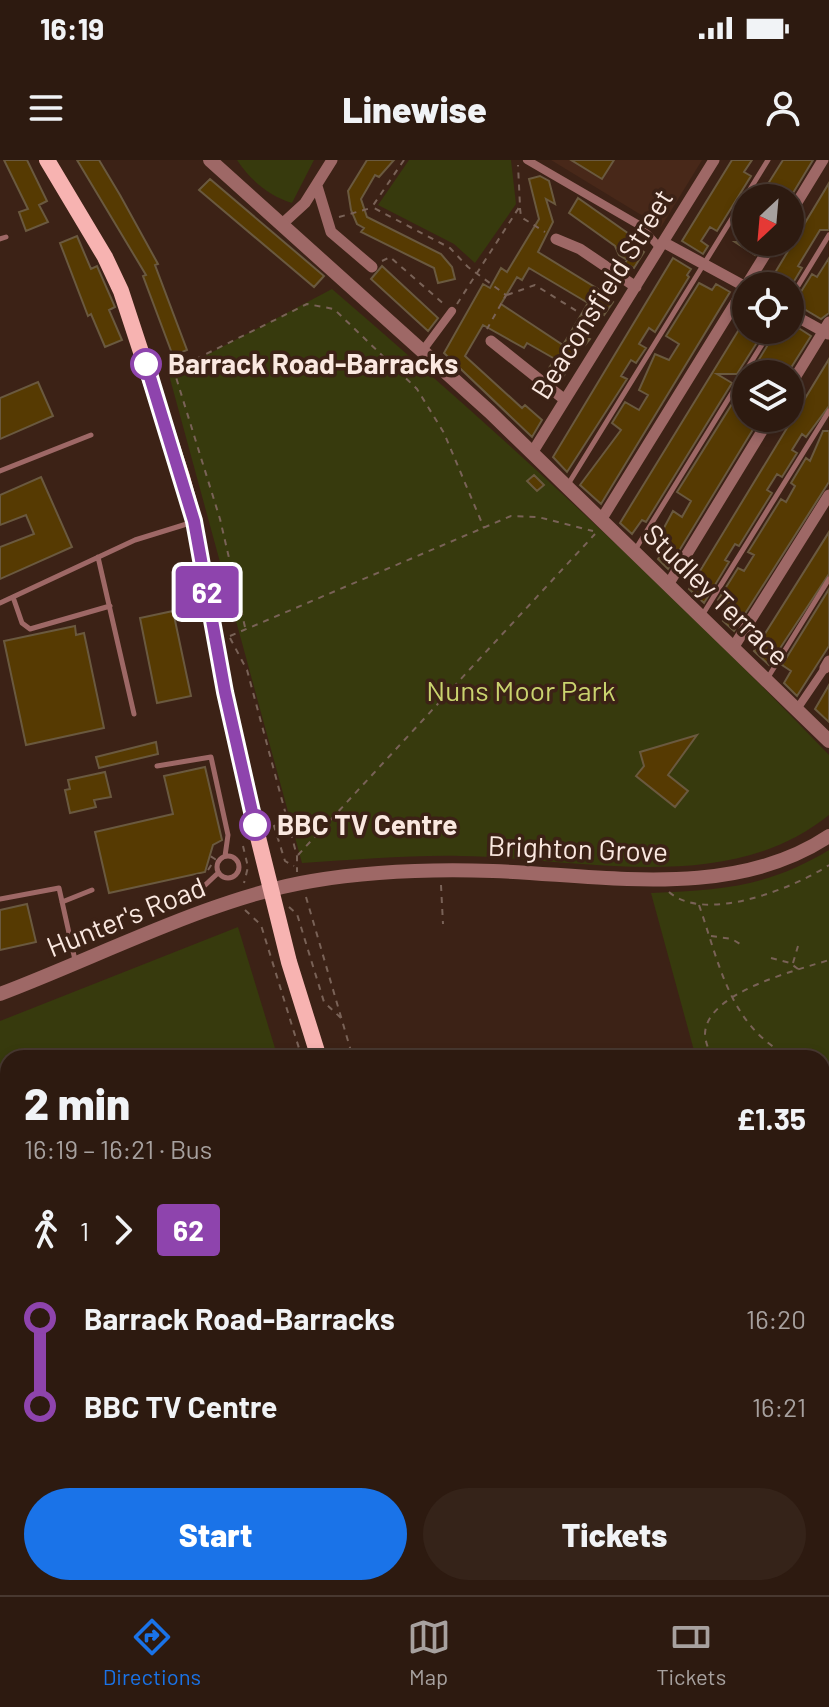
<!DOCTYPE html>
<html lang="en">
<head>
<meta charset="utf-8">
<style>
  :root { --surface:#2d1a10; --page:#352319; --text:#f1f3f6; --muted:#a7a19f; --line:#483830; --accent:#1a73e8 }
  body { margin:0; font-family:Barlow,sans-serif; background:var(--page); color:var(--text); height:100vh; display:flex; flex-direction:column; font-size:30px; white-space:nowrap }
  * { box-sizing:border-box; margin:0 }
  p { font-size:26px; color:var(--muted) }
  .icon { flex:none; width:44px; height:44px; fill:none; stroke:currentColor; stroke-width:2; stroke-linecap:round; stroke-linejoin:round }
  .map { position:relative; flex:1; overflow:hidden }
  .sheet { position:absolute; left:0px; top:890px; width:830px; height:546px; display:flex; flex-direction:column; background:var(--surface); border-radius:24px 24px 0 0; box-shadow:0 4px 12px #0003,0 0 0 2px var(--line) }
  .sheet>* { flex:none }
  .badge { padding:0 16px; border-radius:6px; font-size:28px; line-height:52px }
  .needle { width:52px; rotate:206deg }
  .tools { position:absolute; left:732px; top:24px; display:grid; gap:16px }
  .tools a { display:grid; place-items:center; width:72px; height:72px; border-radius:50%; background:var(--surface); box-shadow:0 4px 12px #0003,0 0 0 2px var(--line); font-size:40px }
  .map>.badge { position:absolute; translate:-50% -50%; box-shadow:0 0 0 4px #fff }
  .legs { display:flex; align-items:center; gap:12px; height:88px; padding:0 24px; font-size:26px }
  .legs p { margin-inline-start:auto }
  .head { display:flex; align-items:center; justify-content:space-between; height:136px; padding:0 24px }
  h1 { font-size:44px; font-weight:800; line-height:60px }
  .primary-button { display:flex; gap:16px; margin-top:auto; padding:16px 24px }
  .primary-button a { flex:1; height:92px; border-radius:48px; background:var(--accent); color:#fff; font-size:32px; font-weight:800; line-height:92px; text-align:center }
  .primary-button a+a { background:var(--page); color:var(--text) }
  ul { padding:0 24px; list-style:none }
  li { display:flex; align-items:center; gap:28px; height:88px; font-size:30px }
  li i { display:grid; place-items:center; width:12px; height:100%; margin:0 10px; background:currentColor }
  li i::after { content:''; width:20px; height:20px; margin:-10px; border:6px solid; border-radius:50%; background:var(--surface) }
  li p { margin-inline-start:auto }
  li:first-child i { background:linear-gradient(#0000 50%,currentColor 0) }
  li:last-child i { background:linear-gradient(currentColor 50%,#0000 0) }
  .status { display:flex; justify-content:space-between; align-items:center; height:56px; padding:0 40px; background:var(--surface); direction:ltr }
  .status svg { height:22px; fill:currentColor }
  header { display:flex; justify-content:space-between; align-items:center; height:104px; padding:0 24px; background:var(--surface); font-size:36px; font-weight:800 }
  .tab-bar { display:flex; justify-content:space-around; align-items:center; height:112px; border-top:2px solid var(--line); background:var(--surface); font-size:22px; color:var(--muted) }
  .tab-bar a { display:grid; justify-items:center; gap:4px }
  .tab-bar .selected { color:var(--accent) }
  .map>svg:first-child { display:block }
  .built { fill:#482819 }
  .green { fill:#373a0d }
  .building { fill:#563a02; stroke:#6a593f; stroke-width:2; fill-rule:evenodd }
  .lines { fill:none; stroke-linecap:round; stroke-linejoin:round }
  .path { stroke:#796257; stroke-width:2; stroke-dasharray:6 6; stroke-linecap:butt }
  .service { stroke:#9e6866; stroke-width:5 }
  .pedestrian { stroke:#9e6866; stroke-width:8 }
  .minor { stroke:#9e6866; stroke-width:11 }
  .tertiary { stroke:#9e6866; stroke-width:14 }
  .primary { stroke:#f7b3b1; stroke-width:16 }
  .line-1-casing { stroke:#fff; stroke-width:18 }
  .line-1 { stroke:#8e44ad; stroke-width:12 }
  .stop-1-dot { fill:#fff; stroke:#8e44ad; stroke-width:4 }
  .labels { text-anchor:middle; stroke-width:7; stroke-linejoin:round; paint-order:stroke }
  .street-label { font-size:28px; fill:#fae8e0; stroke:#3c2216 }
  .stop-label { font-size:28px; font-weight:bold; fill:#fae8e0; stroke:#3c2216; text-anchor:start }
  .park-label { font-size:28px; fill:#c9d36e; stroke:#3c2216 }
</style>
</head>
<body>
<div class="status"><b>16:19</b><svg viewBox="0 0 49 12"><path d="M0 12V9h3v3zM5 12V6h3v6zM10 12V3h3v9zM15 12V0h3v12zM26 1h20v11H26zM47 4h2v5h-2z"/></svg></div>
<header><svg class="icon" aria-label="menu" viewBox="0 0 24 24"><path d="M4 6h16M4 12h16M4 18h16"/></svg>Linewise<svg class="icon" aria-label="person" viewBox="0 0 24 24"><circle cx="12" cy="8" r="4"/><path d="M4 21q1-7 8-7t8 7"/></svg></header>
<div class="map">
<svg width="829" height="1435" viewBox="0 0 829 1435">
  <rect width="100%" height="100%" fill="#3c2216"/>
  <path class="built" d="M551 0H702L661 67Z"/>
  <path class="green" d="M237 0H314L292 43C269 36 250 20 237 0Z
    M409 0H511L516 44 475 103 454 84 378 45Z
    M332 129C504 277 672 431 829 595V655C728 737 580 698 461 696 409 695 355 700 302 703L169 215Z
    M829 690V1435H541L523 1428H822V898H696L651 733C721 730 768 727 829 690Z
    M238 767 278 898H8V1428H433L435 1435H0V861Z"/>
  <path class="building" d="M4 0H27L47 41 39 45 48 62 26 71 19 52 28 49Z
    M77 0H99L120 35 158 104 155 105 187 190 173 196 143 116 146 115Z
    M367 0H394L379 17 375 15 361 39 367 57 441 94 452 107 455 119 438 123 434 108 361 72 364 68 357 64 351 50 348 31Z
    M571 0H614L602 19Z
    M732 0H752L744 12 751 16 717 71 710 67 701 81 708 86 703 94 682 81Z
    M783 0H813L790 38H759Z
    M540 16 549 21 555 44 546 39 553 62 538 92 606 134 605 137 613 142 604 155 600 152 587 177 590 179 585 185 582 184 562 219 547 211 555 199 527 183 524 188 483 165 465 196 522 248 525 245 542 260 532 277 444 193 483 124 490 128 501 108 507 112 539 59 529 19ZM529 108 588 143 563 185 501 144 517 117 522 120Z
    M210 19 324 116 314 127 199 30Z
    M829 23V70H820L798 106 802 108 790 128 767 126Z
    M578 38 639 81 635 86 644 92 634 108 625 103 627 100 619 95 615 86 569 53Z
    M77 76 91 109 97 106 115 147 109 150 122 180 105 187 91 154 88 156 60 83Z
    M735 82H763L755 95Z
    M673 98 691 109 687 115 689 117 655 172 649 168 639 184 646 188 636 203 631 200 621 216 627 219 567 312 553 297Z
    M829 98V153L821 159 794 143 812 114 817 117Z
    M382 106 438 158 428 171 371 119Z
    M699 123 712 130 716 124 730 132 601 344 580 325 621 270 612 263 625 242 639 250 648 235 639 230 655 194 669 200 679 184 666 176Z
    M746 158V170L763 173 737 214H717L732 223 646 362 642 360 632 374 620 363Z
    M797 167 811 176 787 214H750L772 178 777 181 783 170 793 174Z
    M829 199V246L806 277 802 274 792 290 797 293 782 317 777 314 767 330 772 333 739 386 735 384 725 400 729 402 704 443 689 429Z
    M38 222 53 256 0 279V238Z
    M737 236 746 242V258H760L668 409 658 399 666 385 659 377 673 351 682 357 691 341 677 332Z
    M823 271H829V322L734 471 723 461 733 449 718 440 738 408 744 411 754 395 748 392 781 339 786 342 795 326 791 323 806 298 810 301Z
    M534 315 544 325 537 331 527 321Z
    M41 317 72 387 0 419V387L34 374 26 355 0 365V335Z
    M829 372V414L769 505 754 491Z
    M829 429V486L797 536 784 523 791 511 782 505Z
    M173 451 191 536 157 543 140 458Z
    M75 466 76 475 84 473 104 568 26 585 4 481Z
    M829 525V562L815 549Z
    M697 575 668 615 688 631 675 647 636 616 644 606 640 592Z
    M156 582 158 594 99 608 96 597Z
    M205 607 222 680 213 685 205 712 109 733 95 672 173 654 164 616Z
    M105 612 111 637 94 640 96 647 70 653 65 630 70 629 68 620Z
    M27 744 36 782 0 790V750Z"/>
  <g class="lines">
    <path class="path" d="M404 0 372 47 450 88 468 107 506 135 487 169
      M520 48 521 57 545 72
      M339 57 371 48
      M382 101 390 97 445 145
      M507 135 535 125 599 165
      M457 144 520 46 518 5
      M245 467 220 359 175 214 192 201 307 144 334 149 417 229 444 273 484 368
      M230 476 511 356 538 357 593 371
      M230 478 247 510 297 696V712
      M287 662 274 666 285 701 294 706
      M243 686 248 707 244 723
      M298 695 595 374
      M208 710 215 699 210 696
      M441 725 443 764
      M669 732C705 764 794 728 829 705
      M306 737 353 898
      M699 745C720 805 730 869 793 898
      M289 747 297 754 324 842 341 858
      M245 750 261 765 302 898
      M711 776 732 779 743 786
      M771 798 790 803 798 809
      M793 803 798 786
      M711 898C709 890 705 881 705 874 706 832 798 810 829 800
      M822 905 829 906
      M822 1001 829 929
      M822 1095 829 1093
      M822 1132 829 1130
      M448 1428 450 1435
      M511 1428 513 1435
      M688 1428 704 1435
      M750 1435 753 1428"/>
    <path class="service" d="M0 79 6 77
      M790 139 829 75
      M0 311 91 275
      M567 326 768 0
      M635 390 771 170
      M98 397 134 554
      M13 437 22 463 30 469 110 446
      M0 443 135 380 190 363
      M703 454 829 251
      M767 519 829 419
      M157 606 211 597 228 675 225 696
      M217 707a11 11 0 1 1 22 0a11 11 0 1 1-22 0Z
      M201 729 218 713
      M0 739 59 728 75 800
      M62 742 92 730"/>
    <path class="pedestrian" d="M527 0 639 65 660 88
      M423 190 452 151
      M797 549 825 508"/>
    <path class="minor" d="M317 26 331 72 372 107
      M790 54 823 0
      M281 65 305 43 332 0
      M556 79 580 89 636 127
      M663 82 746 127
      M790 153 828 174
      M491 181 565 240
      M790 226 829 162
      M532 293 714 0
      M601 360 773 82
      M668 425 770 258
      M733 488 829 335
      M825 508 829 501"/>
    <path class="tertiary" d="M210 0 490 252 829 581
      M0 834C96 798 213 737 312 721 371 711 433 709 493 711 602 715 732 741 829 676"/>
    <path class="primary" d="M47 0 105 97 121 131 182 317 194 361 225 532 255 665 289 802 319 898
      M473 1428 475 1435
      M490 1428 493 1435"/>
  </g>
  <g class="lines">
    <defs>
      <path id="line-1" d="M146 204 194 361 225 532 255 665"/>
    </defs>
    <use href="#line-1" class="line-1-casing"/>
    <use href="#line-1" class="line-1"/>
  </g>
  <g class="stop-1-dot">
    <circle cx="146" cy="204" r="14"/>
    <circle cx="255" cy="665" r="14"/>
  </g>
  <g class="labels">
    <g class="street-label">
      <text transform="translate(602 134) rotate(-58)" y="10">Beaconsfield Street</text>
      <text transform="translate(716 435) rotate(44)" y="10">Studley Terrace</text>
      <text transform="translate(578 689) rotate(2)" y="10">Brighton Grove</text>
      <text transform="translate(126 757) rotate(-22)" y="10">Hunter's Road</text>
    </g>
    <g class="stop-label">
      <text x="168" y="214">Barrack Road-Barracks</text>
      <text x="277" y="675">BBC TV Centre</text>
    </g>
    <g class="park-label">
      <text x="521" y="541">Nuns Moor Park</text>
    </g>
  </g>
</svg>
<div class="tools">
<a><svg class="needle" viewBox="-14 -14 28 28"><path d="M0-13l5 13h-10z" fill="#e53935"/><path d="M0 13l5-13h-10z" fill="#a7a19f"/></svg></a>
<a><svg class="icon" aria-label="locate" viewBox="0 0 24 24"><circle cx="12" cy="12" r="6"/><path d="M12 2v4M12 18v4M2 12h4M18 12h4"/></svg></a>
<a><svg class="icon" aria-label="layers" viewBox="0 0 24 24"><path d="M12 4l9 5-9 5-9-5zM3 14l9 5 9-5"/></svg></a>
</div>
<b class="badge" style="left:207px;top:432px;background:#8e44ad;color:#fff">62</b>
<section class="sheet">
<div class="head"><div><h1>2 min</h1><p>16:19 – 16:21 · Bus</p></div><b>£1.35</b></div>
<div class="legs"><svg class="icon" aria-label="walk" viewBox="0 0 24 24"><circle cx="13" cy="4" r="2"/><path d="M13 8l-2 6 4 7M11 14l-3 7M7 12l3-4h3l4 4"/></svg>1<svg class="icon" aria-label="forward" viewBox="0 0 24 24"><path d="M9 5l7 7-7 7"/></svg><b class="badge" style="background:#8e44ad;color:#fff">62</b></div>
<ul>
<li><i style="color:#8e44ad"></i><b>Barrack Road-Barracks</b><p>16:20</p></li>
<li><i style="color:#8e44ad"></i><b>BBC TV Centre</b><p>16:21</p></li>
</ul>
<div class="primary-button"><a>Start</a><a>Tickets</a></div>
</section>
</div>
<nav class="tab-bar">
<a class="selected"><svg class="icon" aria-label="directions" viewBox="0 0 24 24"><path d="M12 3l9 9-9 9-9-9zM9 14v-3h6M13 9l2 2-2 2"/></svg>Directions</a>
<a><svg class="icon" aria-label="map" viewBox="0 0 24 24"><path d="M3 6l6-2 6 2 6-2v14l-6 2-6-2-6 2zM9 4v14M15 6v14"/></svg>Map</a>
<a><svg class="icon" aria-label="tickets" viewBox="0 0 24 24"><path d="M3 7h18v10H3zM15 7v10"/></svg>Tickets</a>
</nav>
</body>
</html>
